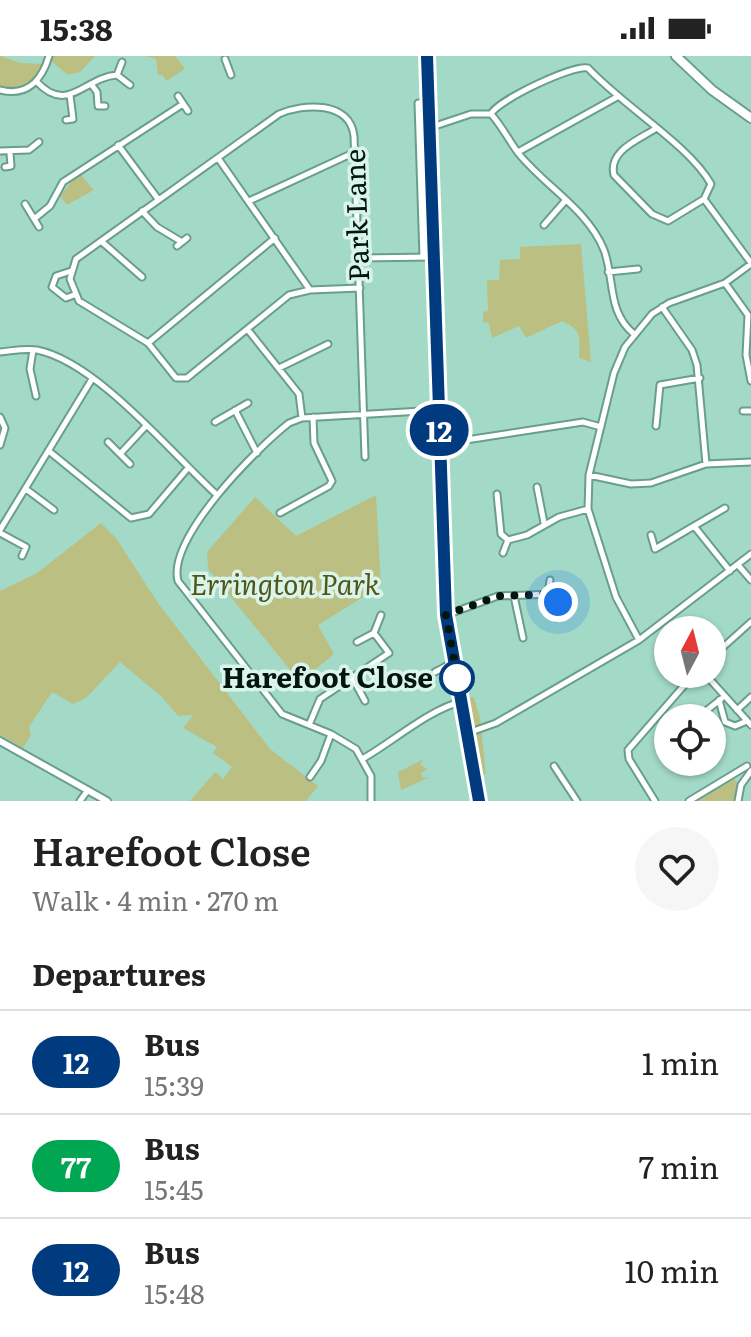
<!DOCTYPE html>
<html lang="en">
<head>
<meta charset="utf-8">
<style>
  :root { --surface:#fff; --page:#f6f6f6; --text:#222; --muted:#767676; --line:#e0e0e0 }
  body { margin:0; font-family:Literata,serif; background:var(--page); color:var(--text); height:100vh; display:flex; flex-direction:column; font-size:30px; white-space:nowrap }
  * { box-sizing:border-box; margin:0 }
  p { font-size:26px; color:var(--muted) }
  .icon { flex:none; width:44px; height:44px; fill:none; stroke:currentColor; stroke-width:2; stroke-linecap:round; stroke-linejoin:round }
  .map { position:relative; height:745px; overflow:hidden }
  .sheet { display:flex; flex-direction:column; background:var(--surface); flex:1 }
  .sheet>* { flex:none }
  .badge { padding:0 16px; border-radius:26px; font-size:28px; line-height:52px }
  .needle { width:52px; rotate:7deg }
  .fabs { position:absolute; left:654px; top:560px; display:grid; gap:16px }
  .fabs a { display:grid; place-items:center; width:72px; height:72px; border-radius:50%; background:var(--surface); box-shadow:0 2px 6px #0004; font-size:40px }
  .you { position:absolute; width:40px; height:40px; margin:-20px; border:6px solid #fff; border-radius:50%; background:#1a73e8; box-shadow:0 0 0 12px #1a73e833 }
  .map>.badge { position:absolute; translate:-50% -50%; box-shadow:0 0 0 4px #fff }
  h2 { padding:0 32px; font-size:30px; line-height:72px }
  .round { display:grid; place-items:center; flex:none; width:84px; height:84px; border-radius:42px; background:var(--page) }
  .head { display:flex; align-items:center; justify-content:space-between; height:136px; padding:0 32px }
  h1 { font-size:38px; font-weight:600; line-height:60px }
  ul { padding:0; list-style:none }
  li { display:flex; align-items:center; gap:24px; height:104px; padding:0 32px; border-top:2px solid var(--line) }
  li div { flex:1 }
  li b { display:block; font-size:30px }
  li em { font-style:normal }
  li .badge { min-width:88px; font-weight:700; text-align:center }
  .status { display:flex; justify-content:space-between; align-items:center; height:56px; padding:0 40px; background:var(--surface); direction:ltr }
  .status svg { height:22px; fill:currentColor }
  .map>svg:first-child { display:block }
  .green { fill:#bbbf81 }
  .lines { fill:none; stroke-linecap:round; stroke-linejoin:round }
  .minor-casing { stroke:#699e8c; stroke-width:9 }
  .tertiary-casing { stroke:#699e8c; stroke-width:10 }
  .primary-casing { stroke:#699e8c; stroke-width:12 }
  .minor { stroke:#fff; stroke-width:5 }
  .tertiary { stroke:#fff; stroke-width:6 }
  .primary { stroke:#fff; stroke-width:8 }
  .line-casing { stroke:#fff; stroke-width:18 }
  .line { stroke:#003b80; stroke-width:12 }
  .walk { stroke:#02150f; stroke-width:8; stroke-dasharray:0 14.4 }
  .stop-dot { fill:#fff; stroke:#003b80; stroke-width:4 }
  .labels { text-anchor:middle; stroke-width:7; stroke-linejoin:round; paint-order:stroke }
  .street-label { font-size:28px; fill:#02150f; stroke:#d9f4ea }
  .park-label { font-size:28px; font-style:italic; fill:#545619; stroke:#d9f4ea }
  .stop-label { font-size:28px; font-weight:bold; fill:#02150f; stroke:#d9f4ea; text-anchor:end }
</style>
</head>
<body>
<div class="status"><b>15:38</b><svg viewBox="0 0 49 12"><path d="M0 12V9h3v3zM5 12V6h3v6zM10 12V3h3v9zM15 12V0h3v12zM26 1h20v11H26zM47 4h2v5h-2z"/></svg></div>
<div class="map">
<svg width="751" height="745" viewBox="0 0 751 745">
  <rect width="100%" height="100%" fill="#a3dac7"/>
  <path class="green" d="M0 0 21 7 43 8 31 26 14 32 0 30Z
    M52 0H95L80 16 68 19 51 5Z
    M146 0H175L185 13 166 25 163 19H158L156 3Z
    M79 117 94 134 67 149 60 140Z
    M581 188 591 306 579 302C580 281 582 274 562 265L526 282 519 270 492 282 489 267 483 266V256L488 255 487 224H499L500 204 520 203V191Z
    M376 439 381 530 318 569 334 598 300 626 208 513 207 496 255 441 296 480Z
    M101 467 116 482 158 547 270 693 318 730 306 745H190L215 716 223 723 232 711 213 697 217 691 183 672 193 659 178 660 161 640 120 606 86 642 73 648 52 636 29 671 31 679 23 692 0 679V535L37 517Z
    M474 641 480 662 486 718 478 720 464 642Z
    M424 703 420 708 427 713 421 717 423 722 430 721 401 734 398 716Z
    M734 723 738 727 735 745H698Z"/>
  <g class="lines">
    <defs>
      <path id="minor" d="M225 3 231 19
        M122 6 117 19 130 29
        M37 26C68 59 85 21 117 19
        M91 28 97 36 98 50H105
        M0 34C27 41 42 24 49 0
        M178 40 188 55
        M491 58C498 44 574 8 588 12 622 49 689 89 711 128L704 143 668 165 652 158 614 119C608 95 638 84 655 73
        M491 58C502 70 509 85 519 98 546 131 588 154 604 194 615 224 607 256 634 278
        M66 64 73 63 70 39
        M429 72 471 58H491
        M118 89 158 143
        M0 95 29 94 39 86
        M518 96 617 41
        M218 102 310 234
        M5 111 11 110 10 97
        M704 143 751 207
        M249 145 353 97
        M25 148 39 171
        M142 155 157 171 182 186
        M34 163 50 150 63 126 183 48
        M544 169 565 145
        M275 182 148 287 176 322H187L289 239 310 234 360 232
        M101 185 142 221
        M177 190 187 182
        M423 201 418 47H428
        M359 202 433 201
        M71 215 56 220 52 231 66 242 74 239
        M608 216 638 213
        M725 227 748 259 746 299 751 325
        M662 251 692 294 697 309 706 408
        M248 274 299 338 302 362
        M148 287 79 245 70 223 76 203 279 58C304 47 350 45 354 80L365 401
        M33 294 30 313 36 340
        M0 296C12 295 25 292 37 294 97 306 171 397 217 439
        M279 312 328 288
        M235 354 257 397
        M743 355H751
        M0 361 5 372 0 389
        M215 366 248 347
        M656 370 660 329 700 322
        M108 386 130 408
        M440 388 583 366 601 371
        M50 396 131 462 149 458 188 412
        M120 398 145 371
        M589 419 631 428 651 427 706 408 751 406
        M537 431 544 467
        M26 433 54 454
        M497 438 501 478 508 484
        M280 457 329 430 332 425 314 387 313 361
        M694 470 725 452
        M0 474 92 323
        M0 477 26 491 22 500
        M651 479 655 493 694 470 730 515
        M503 497 508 484 527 479 559 461 588 453
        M738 509 751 524
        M548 538 550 524
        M514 540 523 582
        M446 559 498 540 553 538 558 546 556 562
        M374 577 381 559
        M639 584 616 541 588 453 589 419 614 317 625 291 652 258 669 247 725 227 751 208
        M712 601 751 566
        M435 616 454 606
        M705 618 751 669
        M351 619 365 645
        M719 644 725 666 735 670 747 665
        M737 654 751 641
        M697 662 721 643
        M309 669 320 643 389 597 374 577 357 586
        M468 677 496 667 639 584 751 498
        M364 702C392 686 432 652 461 646
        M554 710 577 745
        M310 721 321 705 331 678
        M80 745 88 734
        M371 745V720L356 693 331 678 282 658 178 525C167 482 257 392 289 367L302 362 439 354
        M655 745 629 703 628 694 694 618
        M689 745 747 710
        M738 745 741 729 751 715"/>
      <path id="tertiary" d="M427 0 446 559 479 745
        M0 685 107 745"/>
      <path id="primary" d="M676 0 712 34 751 62"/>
    </defs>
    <use href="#minor" class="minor-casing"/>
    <use href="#tertiary" class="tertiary-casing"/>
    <use href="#primary" class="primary-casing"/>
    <use href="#minor" class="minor"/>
    <use href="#tertiary" class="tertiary"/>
    <use href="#primary" class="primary"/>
  </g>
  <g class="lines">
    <defs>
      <path id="line" d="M427 0 446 559 479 745"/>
    </defs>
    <use href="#line" class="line-casing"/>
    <use href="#line" class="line"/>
    <path class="walk" d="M457 622 458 626 446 559 498 540 553 538 558 546"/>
  </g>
  <circle class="stop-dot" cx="457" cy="622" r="16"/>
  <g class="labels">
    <g class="street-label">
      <text transform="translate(357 159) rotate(-92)" y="10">Park Lane</text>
    </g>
    <g class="park-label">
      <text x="285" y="539">Errington Park</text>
    </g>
    <g class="stop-label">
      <text x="433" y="632">Harefoot Close</text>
    </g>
  </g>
</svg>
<div class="fabs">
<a><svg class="needle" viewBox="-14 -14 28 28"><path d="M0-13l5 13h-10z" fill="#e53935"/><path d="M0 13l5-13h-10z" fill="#767676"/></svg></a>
<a><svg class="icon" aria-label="locate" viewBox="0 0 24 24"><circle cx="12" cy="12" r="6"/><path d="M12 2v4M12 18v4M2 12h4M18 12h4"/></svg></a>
</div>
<div class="you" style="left:558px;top:546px"></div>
<b class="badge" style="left:439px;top:374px;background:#003b80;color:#fff">12</b>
</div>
<section class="sheet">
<div class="head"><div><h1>Harefoot Close</h1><p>Walk · 4 min · 270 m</p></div><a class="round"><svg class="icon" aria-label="heart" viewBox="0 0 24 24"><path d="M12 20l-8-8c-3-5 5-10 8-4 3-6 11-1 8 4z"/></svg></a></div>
<h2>Departures</h2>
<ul>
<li><span class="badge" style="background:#003b80;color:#fff">12</span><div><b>Bus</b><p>15:39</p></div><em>1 min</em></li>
<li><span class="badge" style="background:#00a651;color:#fff">77</span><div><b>Bus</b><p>15:45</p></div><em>7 min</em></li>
<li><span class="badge" style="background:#003b80;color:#fff">12</span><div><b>Bus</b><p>15:48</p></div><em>10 min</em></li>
</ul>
</section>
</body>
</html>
